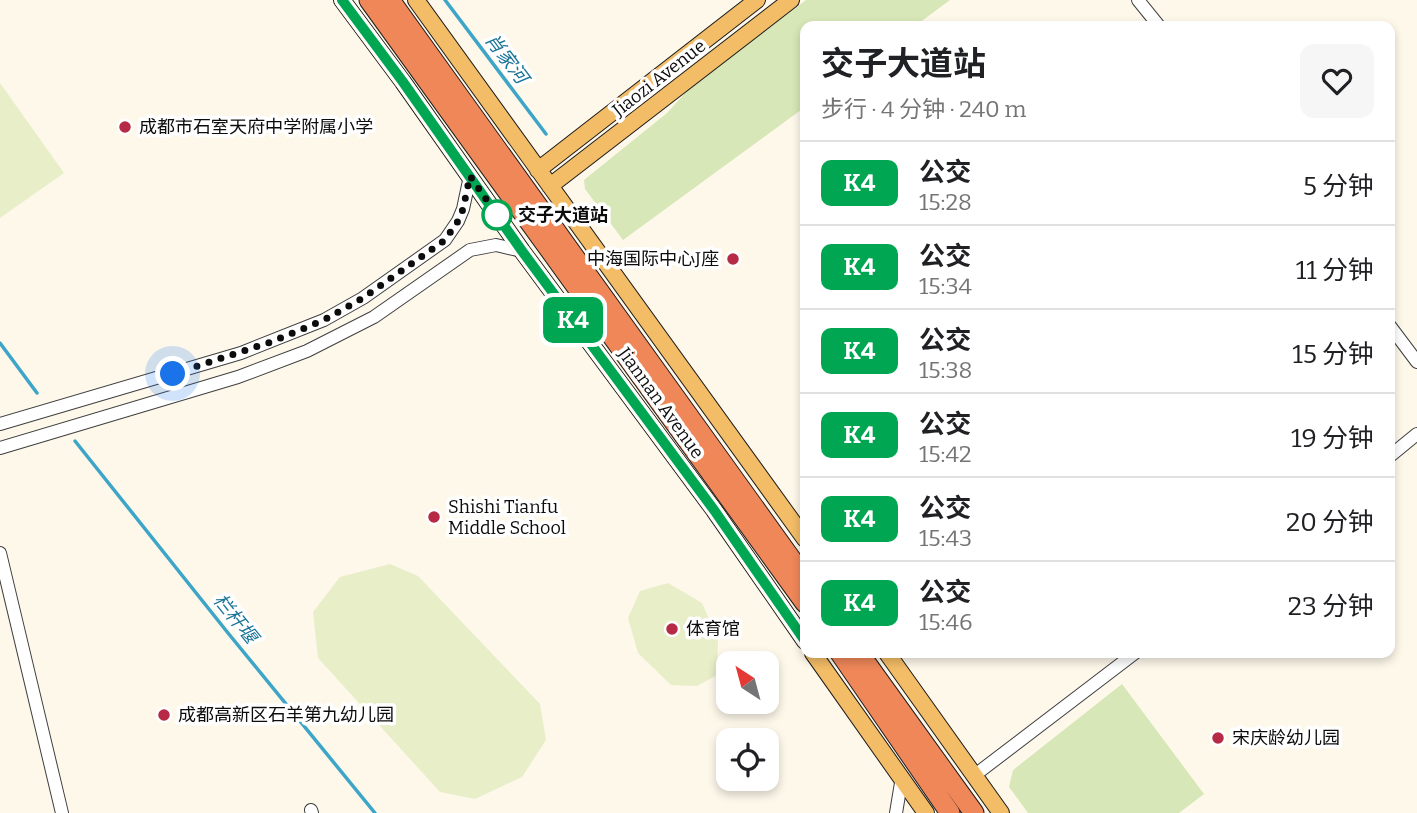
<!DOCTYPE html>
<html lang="zh">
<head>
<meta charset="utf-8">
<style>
  :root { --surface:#fff; --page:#f6f6f6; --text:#202124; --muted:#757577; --line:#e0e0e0 }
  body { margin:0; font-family:Bitter,"Noto Sans SC",serif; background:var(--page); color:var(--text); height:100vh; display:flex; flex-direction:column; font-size:26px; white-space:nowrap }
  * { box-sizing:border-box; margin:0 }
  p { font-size:23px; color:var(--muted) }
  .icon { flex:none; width:38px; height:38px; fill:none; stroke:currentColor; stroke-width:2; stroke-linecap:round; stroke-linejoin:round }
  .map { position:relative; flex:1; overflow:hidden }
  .panel { position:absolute; left:800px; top:21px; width:595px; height:637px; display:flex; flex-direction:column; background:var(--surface); border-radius:14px; box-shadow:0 4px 10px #0003 }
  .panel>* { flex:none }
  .badge { padding:0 14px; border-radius:10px; font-size:24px; line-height:46px }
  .needle { width:46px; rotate:324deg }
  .buttons { position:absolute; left:716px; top:651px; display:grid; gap:14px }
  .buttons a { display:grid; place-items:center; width:63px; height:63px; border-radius:14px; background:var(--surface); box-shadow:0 4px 10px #0003; font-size:35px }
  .you { position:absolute; width:35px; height:35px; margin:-18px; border:5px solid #fff; border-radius:50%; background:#1a73e8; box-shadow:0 0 0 10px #1a73e833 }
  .map>.badge { position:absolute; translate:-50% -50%; box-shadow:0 0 0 4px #fff }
  .round { display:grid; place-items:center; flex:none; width:74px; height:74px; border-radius:14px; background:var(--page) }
  .headline { display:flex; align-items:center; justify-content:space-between; height:119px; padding:0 21px }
  h1 { font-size:33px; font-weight:700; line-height:52px }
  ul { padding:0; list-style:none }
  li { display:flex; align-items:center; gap:21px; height:84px; padding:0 21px; border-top:2px solid var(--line) }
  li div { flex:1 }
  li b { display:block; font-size:26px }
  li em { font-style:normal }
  li .badge { min-width:77px; font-weight:700; text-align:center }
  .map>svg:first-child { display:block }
  .grass { fill:#d7e7b7 }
  .pitch { fill:#e7eec8 }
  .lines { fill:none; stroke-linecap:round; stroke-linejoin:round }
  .stream { stroke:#3ca5c8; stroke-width:3.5 }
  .minor-casing { stroke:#3f3f3f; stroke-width:14 }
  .major-casing { stroke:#1d1d1d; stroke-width:18 }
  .highway-casing { stroke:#1d1d1d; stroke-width:21 }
  .minor { stroke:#fff; stroke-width:12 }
  .major { stroke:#f3bc66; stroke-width:16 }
  .highway { stroke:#ef8759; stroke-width:19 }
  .line-casing { stroke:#fff; stroke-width:16 }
  .line { stroke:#00a651; stroke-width:10 }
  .walk { stroke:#0c0c0c; stroke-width:7; stroke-dasharray:0 12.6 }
  .poi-dot { fill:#b62a45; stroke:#fff; stroke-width:2.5 }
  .stop-dot { fill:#fff; stroke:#00a651; stroke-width:3.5 }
  .labels { text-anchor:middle; stroke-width:7; stroke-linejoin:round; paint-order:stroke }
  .street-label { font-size:18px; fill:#0c0c0c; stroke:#fff }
  .poi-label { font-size:18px; fill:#0c0c0c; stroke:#fff; text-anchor:start }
  .stop-label { font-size:18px; font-weight:bold; fill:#0c0c0c; stroke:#fff; text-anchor:start }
  .water-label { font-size:19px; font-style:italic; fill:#1a7498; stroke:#fff }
</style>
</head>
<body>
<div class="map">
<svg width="1417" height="813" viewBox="0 0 1417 813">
  <rect width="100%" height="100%" fill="#fef8eb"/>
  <path class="grass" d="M806 0H950L915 26H805V107L623 240 585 189 584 180 667 113 688 90Z
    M1122 684 1204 794 1179 813H1028L1009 787 1013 770Z"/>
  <path class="pitch" d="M0 83 64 173 0 218Z
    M390 564 418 576 540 704 546 740 522 777 475 799 440 792 318 658 313 612 340 577Z
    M668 583 702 603 718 639 717 675 697 686 671 685 638 653 628 618 640 591Z"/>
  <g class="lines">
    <path class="stream" d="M445 0 546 134
      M0 343 37 393
      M75 441 228 633 375 813"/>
    <defs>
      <path id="minor" d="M1138 0 1159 26
        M1390 326 1417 362
        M0 424 241 353 324 320 363 298 445 240 458 221 463 209 470 176
        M0 448 238 377 307 351 374 317 470 250 496 245 522 251
        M1390 456 1417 434
        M0 553 62 813
        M975 775 1135 653
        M311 810 312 813
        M896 813 902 777"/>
      <path id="major" d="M342 0 403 82 522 251 714 510 805 641
        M416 0 805 539
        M538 170 757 0
        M550 186 791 0
        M813 653 926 813
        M887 653 1001 813"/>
      <path id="highway" d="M369 0 805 603
        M390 0 805 578
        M840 653 950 813
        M859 653 974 813"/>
    </defs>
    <use href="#minor" class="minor-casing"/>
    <use href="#major" class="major-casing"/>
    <use href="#highway" class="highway-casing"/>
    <use href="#minor" class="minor"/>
    <use href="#major" class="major"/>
    <use href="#highway" class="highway"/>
  </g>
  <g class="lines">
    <defs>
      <path id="line" d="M342 0 403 82 522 251 714 510 805 641"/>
    </defs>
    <use href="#line" class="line-casing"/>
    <use href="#line" class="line"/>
    <path class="walk" d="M173 374 271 342 324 320 363 298 445 240 458 221 463 209 470 176 497 215"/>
  </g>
  <g class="poi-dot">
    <circle cx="125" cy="127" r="7"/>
    <circle cx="733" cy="259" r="7"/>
    <circle cx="434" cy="517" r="7"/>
    <circle cx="672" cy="629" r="7"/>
    <circle cx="164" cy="715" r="7"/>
    <circle cx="1218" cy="738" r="7"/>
  </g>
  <circle class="stop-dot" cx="497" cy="215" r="14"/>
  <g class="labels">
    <g class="street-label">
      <text transform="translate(659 78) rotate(-38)" y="6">Jiaozi Avenue</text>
      <text transform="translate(661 403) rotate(54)" y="6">Jiannan Avenue</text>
    </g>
    <g class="poi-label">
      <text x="139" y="133">成都市石室天府中学附属小学</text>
      <text x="719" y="265" text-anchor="end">中海国际中心J座</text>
      <text x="448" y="513">Shishi Tianfu<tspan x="448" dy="21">Middle School</tspan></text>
      <text x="686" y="635">体育馆</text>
      <text x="178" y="721">成都高新区石羊第九幼儿园</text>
      <text x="1232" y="744">宋庆龄幼儿园</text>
    </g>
    <g class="stop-label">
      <text x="518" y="221">交子大道站</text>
    </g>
    <g class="water-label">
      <text transform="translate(507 58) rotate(53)" y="7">肖家河</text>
      <text transform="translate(236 618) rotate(51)" y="7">栏杆堰</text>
    </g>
  </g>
</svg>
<div class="buttons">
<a><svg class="needle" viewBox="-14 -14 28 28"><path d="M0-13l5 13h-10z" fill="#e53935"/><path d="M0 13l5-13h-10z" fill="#757577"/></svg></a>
<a><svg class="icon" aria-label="locate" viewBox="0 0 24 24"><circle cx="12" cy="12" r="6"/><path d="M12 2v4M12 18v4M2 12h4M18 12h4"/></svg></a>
</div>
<div class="you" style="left:173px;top:374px"></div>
<b class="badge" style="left:573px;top:320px;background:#00a651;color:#fff">K4</b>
<section class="panel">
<div class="headline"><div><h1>交子大道站</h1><p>步行 · 4 分钟 · 240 m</p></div><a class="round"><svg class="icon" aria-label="heart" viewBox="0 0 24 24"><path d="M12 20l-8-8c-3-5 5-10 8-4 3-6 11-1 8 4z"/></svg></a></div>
<ul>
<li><span class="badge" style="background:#00a651;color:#fff">K4</span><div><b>公交</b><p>15:28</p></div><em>5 分钟</em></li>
<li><span class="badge" style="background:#00a651;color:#fff">K4</span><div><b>公交</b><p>15:34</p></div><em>11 分钟</em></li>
<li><span class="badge" style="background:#00a651;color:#fff">K4</span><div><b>公交</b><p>15:38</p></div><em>15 分钟</em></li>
<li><span class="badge" style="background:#00a651;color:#fff">K4</span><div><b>公交</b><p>15:42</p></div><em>19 分钟</em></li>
<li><span class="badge" style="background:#00a651;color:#fff">K4</span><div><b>公交</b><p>15:43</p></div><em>20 分钟</em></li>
<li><span class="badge" style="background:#00a651;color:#fff">K4</span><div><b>公交</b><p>15:46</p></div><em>23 分钟</em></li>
</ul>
</section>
</div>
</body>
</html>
